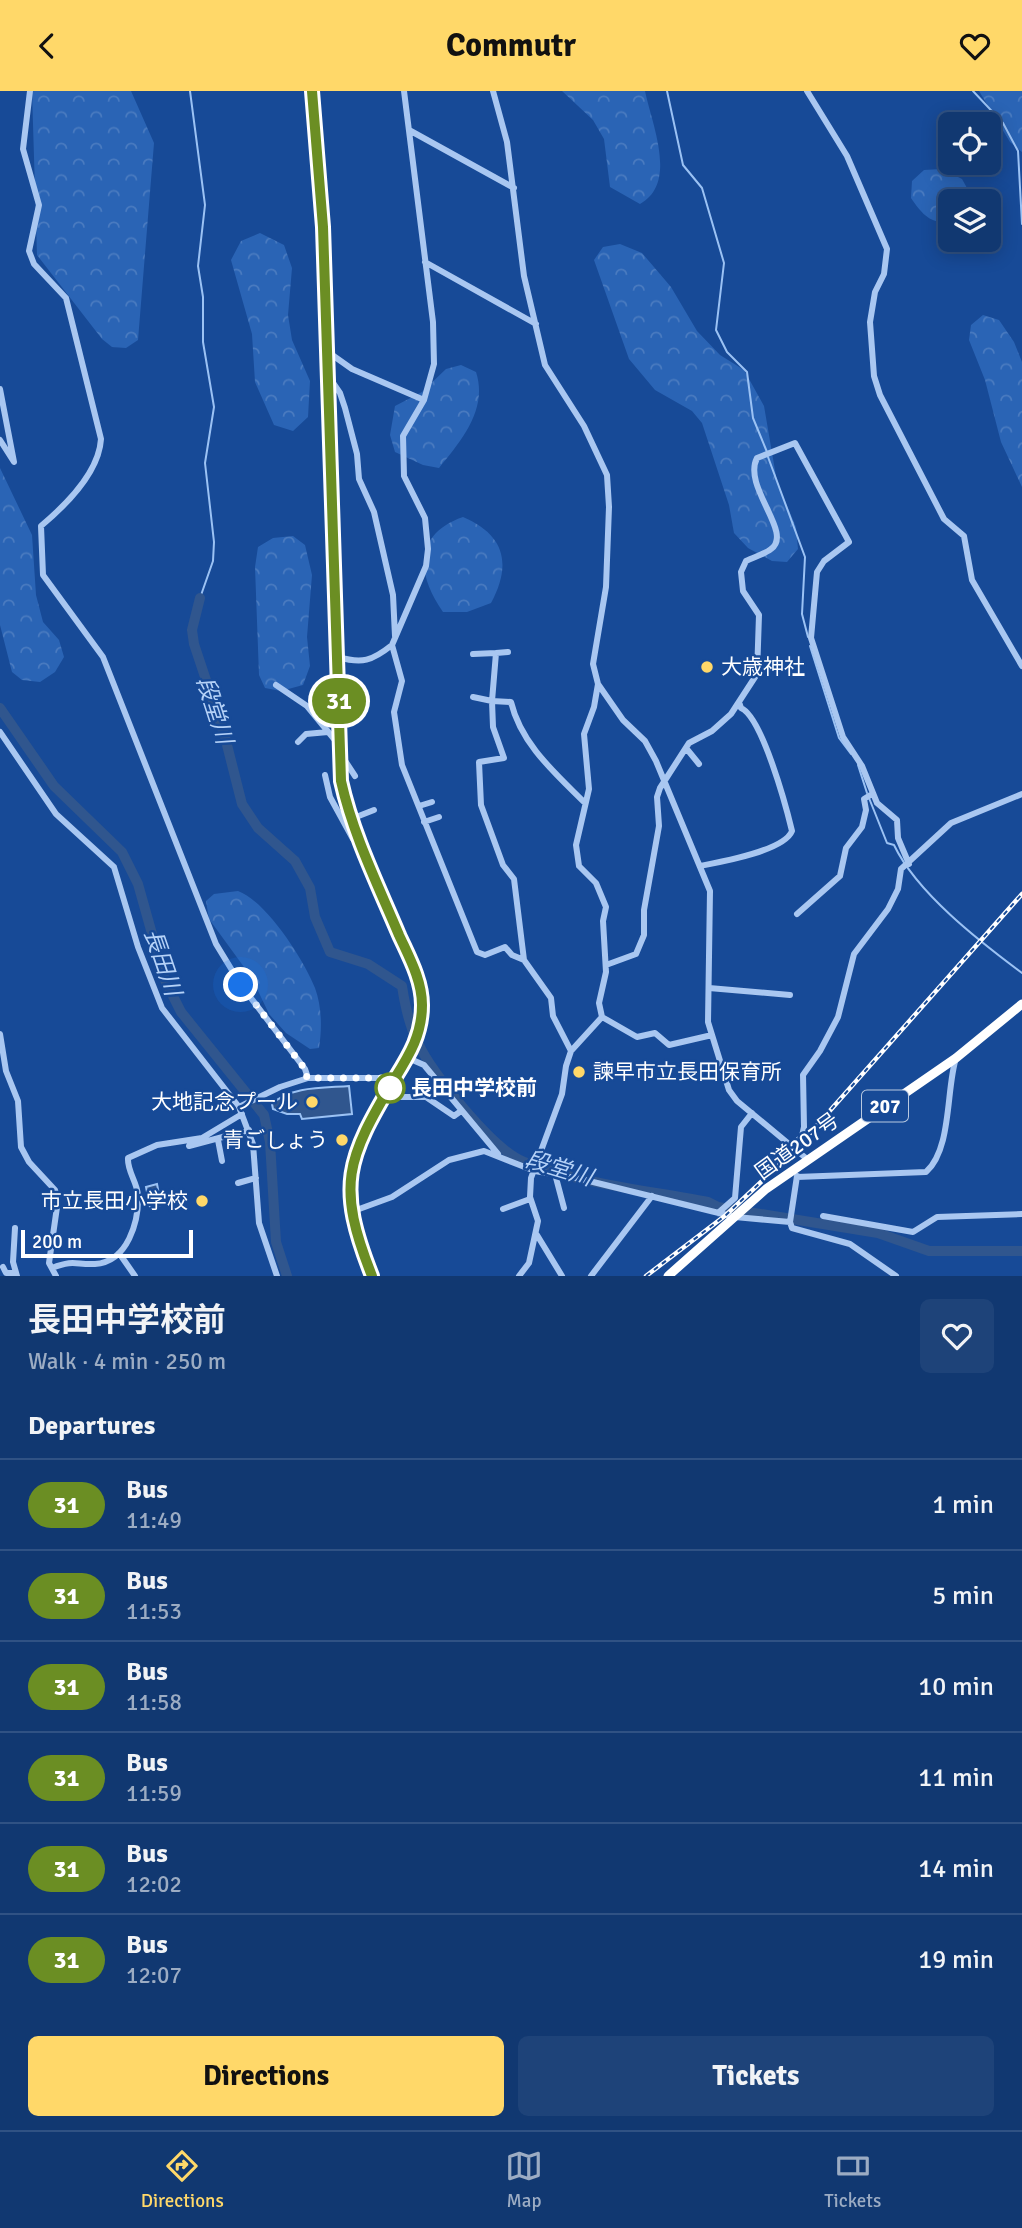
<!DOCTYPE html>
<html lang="en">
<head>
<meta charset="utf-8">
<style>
  :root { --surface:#113871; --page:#1e4379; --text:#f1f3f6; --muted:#9cacc3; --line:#305284; --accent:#ffd869 }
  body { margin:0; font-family:Signika,"Noto Sans JP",sans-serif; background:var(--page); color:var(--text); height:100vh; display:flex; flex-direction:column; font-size:26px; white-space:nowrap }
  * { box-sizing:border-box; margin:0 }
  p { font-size:23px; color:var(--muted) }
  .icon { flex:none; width:38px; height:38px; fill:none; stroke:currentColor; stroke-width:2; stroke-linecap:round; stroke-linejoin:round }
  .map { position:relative; height:1185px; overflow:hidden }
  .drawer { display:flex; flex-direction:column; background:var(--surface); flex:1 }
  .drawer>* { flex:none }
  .badge { padding:0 14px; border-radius:23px; font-size:24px; line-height:46px }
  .tools { position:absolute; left:938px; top:21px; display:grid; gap:14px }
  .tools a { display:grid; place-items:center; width:63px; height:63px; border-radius:10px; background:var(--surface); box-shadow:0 4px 18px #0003,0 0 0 2px var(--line); font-size:35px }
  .scale { position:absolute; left:21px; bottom:18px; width:172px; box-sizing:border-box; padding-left:7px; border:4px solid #fff; border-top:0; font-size:19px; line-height:24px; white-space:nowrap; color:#fff; -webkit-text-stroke:5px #174a97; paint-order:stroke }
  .you { position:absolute; width:35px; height:35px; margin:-18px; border:5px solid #fff; border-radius:50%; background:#1a73e8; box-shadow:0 0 0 10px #1a73e833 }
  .map>.badge { position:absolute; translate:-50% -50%; box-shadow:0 0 0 4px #fff }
  h2 { padding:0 28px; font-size:26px; line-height:63px }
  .round { display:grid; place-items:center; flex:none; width:74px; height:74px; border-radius:10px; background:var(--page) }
  .headline { display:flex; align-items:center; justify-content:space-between; height:119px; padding:0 28px }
  h1 { font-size:33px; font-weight:700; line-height:52px }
  .cta { display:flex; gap:14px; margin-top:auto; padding:14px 28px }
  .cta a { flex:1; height:80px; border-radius:10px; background:var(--accent); color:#111; font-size:28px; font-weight:700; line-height:80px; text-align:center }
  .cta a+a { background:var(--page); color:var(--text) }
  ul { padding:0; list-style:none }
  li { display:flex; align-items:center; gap:21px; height:91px; padding:0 28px; border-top:2px solid var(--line) }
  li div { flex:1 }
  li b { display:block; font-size:26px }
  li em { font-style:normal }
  li .badge { min-width:77px; font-weight:700; text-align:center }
  header { display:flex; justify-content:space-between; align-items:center; height:91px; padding:0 28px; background:var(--accent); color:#111; font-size:32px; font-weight:700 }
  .menu { display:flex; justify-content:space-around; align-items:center; height:98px; border-top:2px solid var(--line); background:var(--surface); font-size:19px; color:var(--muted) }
  .menu a { display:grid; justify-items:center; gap:4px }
  .menu .active { color:var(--accent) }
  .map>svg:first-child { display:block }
  .forest { fill:url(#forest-crowns) }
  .water { fill:#30568e; stroke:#9bc2f4; stroke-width:2 }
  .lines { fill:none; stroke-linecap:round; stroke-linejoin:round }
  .stream { stroke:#9bc2f4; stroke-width:2 }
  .river { stroke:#30568e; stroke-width:10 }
  .minor { stroke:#a9c7f1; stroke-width:6 }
  .major { stroke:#f3f7ff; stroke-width:8 }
  .highway { stroke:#fff; stroke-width:9 }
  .rail-casing { stroke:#fff; stroke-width:4.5 }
  .rail { stroke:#174a97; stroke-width:2; stroke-dasharray:5; stroke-linecap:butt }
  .line-casing { stroke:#fff; stroke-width:16 }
  .line { stroke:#6b8e23; stroke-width:10 }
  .walk { stroke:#fff; stroke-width:7; stroke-dasharray:0 12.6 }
  .poi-dot { fill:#ffd869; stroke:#174a97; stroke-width:2.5 }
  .stop-dot { fill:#fff; stroke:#6b8e23; stroke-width:3.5 }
  .labels { text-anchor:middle; stroke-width:5; stroke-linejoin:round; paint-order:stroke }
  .shield { fill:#174a97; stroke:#b9c9e0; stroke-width:2 }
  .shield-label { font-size:19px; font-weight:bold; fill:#fff }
  .poi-label { font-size:21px; fill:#fff; stroke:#174a97; text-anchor:end }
  .stop-label { font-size:21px; font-weight:bold; fill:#fff; stroke:#174a97; text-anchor:start }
  .street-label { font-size:21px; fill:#fff; stroke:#174a97 }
  .water-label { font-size:23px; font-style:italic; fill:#b5d2f8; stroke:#174a97 }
</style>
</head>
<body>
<header><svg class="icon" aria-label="back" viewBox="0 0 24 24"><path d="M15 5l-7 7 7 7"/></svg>Commutr<svg class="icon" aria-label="heart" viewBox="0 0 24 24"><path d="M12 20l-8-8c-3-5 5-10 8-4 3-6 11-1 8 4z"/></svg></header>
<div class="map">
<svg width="1022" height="1185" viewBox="0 0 1022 1185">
  <defs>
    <pattern id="forest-crowns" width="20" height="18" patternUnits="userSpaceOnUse" patternTransform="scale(1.75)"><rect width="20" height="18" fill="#2a64b5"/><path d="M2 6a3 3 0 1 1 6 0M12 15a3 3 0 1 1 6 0" fill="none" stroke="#4a7bc0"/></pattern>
  </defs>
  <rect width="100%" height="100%" fill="#174a97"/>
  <path class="forest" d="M32 0H131L154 52 138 249 126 257 112 256 102 248 37 164Z
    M562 0H645C652 34 678 92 640 113L610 96 604 48 593 29Z
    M979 0H1022V61L1010 51Z
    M942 78 962 88 972 106 969 110H950V131C930 133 922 123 911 107L912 90 924 79Z
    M260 142 284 154 292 177 288 224 292 249 310 290 308 326 293 340 274 334 255 291 252 243 231 169 241 150Z
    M620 153 642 162 671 196 697 240 720 264 744 279 764 315 777 391 796 436 798 458 787 471 772 470 748 457 734 442 729 414 702 332 692 320 655 299 629 268 594 169 603 156Z
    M983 224 999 229 1014 251 1022 271V396L1001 351 985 289 969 249 971 234Z
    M461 274 476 281C488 318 462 349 439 377L423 374 395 361 390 344 395 315 422 301 446 278Z
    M0 377 32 444 36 504 43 531 59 549 64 566 55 581 40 591 22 589 12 581 0 534Z
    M463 426C505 444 512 473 491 512L467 521H443C416 483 414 443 463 426Z
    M293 445 305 454 312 484 307 546 310 575 303 594 281 600 265 597 259 584 255 476 258 456 273 447Z
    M238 800C266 810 304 869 315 897 322 916 322 938 319 957L310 958 286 942 269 923 252 887 209 828 206 810 214 803Z"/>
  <path class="water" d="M349 995 352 1023 302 1028 300 1023H287L273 1018 272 1013C291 995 325 997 349 995Z
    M157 1093 161 1114 150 1116 146 1096Z"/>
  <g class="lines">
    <path class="stream" d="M190 0 205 114 198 175 203 206V251L214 316 205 372 214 451 213 470 200 507
      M667 0 683 74 702 97 724 172 716 239 727 261 747 281 753 327 767 361
      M973 0 1003 32 1018 60 1022 133
      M768 366 805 466 802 523 808 546
      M810 555 839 647 851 663
      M858 674 867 702
      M869 707 887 752 894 754C917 802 979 850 1022 882"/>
    <path class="river" d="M200 507 192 539 194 553 225 646 242 713 258 737 295 770 310 797 315 826 330 861 368 873 402 895C405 915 409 934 418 952 432 983 493 1059 524 1071 578 1092 651 1100 708 1111L718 1116 878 1142 929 1160H1022
      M0 617 54 695 122 761 138 793 165 889 181 921 264 1024 270 1051 276 1151 287 1185"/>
    <path class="minor" d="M30 0 23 58 39 114 29 160 34 173 66 207 101 348C99 381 66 414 41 435L43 484 103 566 216 853 241 894 305 978 308 987
      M404 0 433 231 434 273 424 309 403 345 404 385 425 427 428 458 426 475 392 554 402 590 394 621 402 674 477 861 485 864 505 856 512 864 524 869
      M493 0 507 51 524 185 545 274 584 335 607 384 609 416 606 496 593 573 598 593 623 629 645 650 656 670 710 800 708 931 729 999 737 1010 807 1068
      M807 0 847 65 887 158 884 183 875 201 870 231 874 285 880 304 944 428 964 445 972 489 1022 575
      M409 39 514 97
      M425 171 536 233
      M328 261 352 278 424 309
      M329 286 340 302 345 317 357 363 359 388 374 421 393 504 395 545
      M0 298 14 371 0 349
      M473 563 496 562
      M338 566C362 573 372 570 392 554
      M276 594 307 615 339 654
      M473 606 492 610 496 562 508 561
      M0 641 56 723 114 776 138 856 162 917 239 1016 253 1053 259 1132 277 1185
      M298 651 306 643 328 641
      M686 657 699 673
      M340 662 355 685
      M325 684 330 706 353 748 358 746
      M419 715 432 711
      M351 728 374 719
      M424 731 439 726
      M700 775C721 771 784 760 792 740 786 715 762 626 741 617L739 611
      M797 823 840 785 846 757 862 736 866 719 864 708 872 703
      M606 874 636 863 644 844V819L659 735 657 706 660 697 689 652 712 640 731 623 757 583 759 524 743 500 741 481 746 470C754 466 765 463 771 458 794 442 742 396 757 367L795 352 849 451 824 470 817 481 811 547 843 646 862 675 877 712 897 729 898 747 909 773
      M709 897 790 904
      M602 926 637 946 655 942 669 954 712 944
      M0 943 6 980 18 1010 21 1056 29 1071 55 1099 58 1109 49 1172 56 1185
      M571 960 553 925 551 907 524 869 514 788 503 774 481 714 479 671 504 667 493 636 492 610 511 611C521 653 555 682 585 712
      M408 967 424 974 498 1063
      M398 1006H426L454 1025 461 1020
      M239 1016 280 996 308 987H395
      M218 1049 222 1070
      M793 1054 802 1045 804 1036 803 984 820 960 838 926 854 863 888 818 898 798 901 778 951 732 1022 703
      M189 1055 249 1039
      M555 1083 564 1117
      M797 1086 926 1081C952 1058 946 998 956 967
      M238 1092 256 1087
      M503 1118 530 1108
      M351 1121 392 1106 449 1069 484 1060 535 1080 581 1088 735 1126 790 1131 792 1137 850 1153 896 1185
      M718 1122 735 1107 741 1036 752 1022
      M823 1125 913 1141 937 1126 1022 1123
      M790 1131 797 1085
      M15 1137 13 1171 17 1185
      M537 1144 562 1185
      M119 1162 135 1185
      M3 1176 6 1182H15
      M52 1177C75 1168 75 1174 95 1173 128 1171 139 1130 138 1104 137 1091 127 1080 128 1067L157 1054 202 1047 242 1023
      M519 1185 529 1172 538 1130 530 1106 531 1087 562 1003 566 975 571 960 602 926 599 912 606 881 603 830 606 816 596 792 579 775 576 754 589 698 584 643 594 616 598 593
      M591 1185 652 1105"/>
    <path class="major" d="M312 0 323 136 341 690C353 744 378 794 399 844 409 866 422 889 422 914 422 943 410 963 395 987 346 1069 337 1094 371 1185"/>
    <path class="highway" d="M668 1185 766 1098 956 967 1022 913"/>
    <defs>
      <path id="rail" d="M646 1185 726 1124 796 1058 1022 803"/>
    </defs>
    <use href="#rail" class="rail-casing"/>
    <use href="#rail" class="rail"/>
  </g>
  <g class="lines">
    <defs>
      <path id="line" d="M312 0 323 136 341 690C353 744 378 794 399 844 409 866 422 889 422 914 422 943 410 963 395 987 346 1069 336 1094 372 1185"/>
    </defs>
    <use href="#line" class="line-casing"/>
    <use href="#line" class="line"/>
    <path class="walk" d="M241 894 305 978 307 987H395L390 997"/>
  </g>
  <g class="poi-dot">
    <circle cx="707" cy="576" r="7"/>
    <circle cx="579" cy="981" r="7"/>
    <circle cx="312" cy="1011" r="7"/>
    <circle cx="342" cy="1049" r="7"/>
    <circle cx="202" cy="1110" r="7"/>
  </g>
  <circle class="stop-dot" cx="390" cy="997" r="14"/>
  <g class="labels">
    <rect class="shield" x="862" y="999.5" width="46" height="31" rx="5"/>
    <g class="shield-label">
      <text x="885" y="1022">207</text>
    </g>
    <g class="poi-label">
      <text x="721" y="583" text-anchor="start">大歳神社</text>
      <text x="593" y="988" text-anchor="start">諫早市立長田保育所</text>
      <text x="298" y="1018">大地記念プール</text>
      <text x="328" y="1056">青ごしょう</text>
      <text x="188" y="1117">市立長田小学校</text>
    </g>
    <g class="stop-label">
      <text x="411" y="1004">長田中学校前</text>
    </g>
    <g class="street-label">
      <text transform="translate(797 1055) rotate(-36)" y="7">国道207号</text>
    </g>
    <g class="water-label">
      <text transform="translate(215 619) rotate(72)" y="8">段堂川</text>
      <text transform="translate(163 871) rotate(71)" y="8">長田川</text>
      <text transform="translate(559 1077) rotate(17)" y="8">段堂川</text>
    </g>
  </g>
</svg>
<div class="tools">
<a><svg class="icon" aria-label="locate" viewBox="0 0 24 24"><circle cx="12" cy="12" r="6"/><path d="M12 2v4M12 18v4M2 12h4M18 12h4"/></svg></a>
<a><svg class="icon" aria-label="layers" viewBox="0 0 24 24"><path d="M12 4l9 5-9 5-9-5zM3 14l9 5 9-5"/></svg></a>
</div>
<div class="scale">200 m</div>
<div class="you" style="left:241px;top:894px"></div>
<b class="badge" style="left:339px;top:610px;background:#6b8e23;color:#fff">31</b>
</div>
<section class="drawer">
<div class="headline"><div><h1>長田中学校前</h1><p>Walk · 4 min · 250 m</p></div><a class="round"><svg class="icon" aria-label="heart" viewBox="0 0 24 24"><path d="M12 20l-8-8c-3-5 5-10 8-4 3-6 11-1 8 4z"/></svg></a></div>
<h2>Departures</h2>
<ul>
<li><span class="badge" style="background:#6b8e23;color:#fff">31</span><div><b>Bus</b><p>11:49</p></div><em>1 min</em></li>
<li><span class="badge" style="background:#6b8e23;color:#fff">31</span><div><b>Bus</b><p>11:53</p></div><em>5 min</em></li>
<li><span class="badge" style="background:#6b8e23;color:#fff">31</span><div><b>Bus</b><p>11:58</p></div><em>10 min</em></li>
<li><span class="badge" style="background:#6b8e23;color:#fff">31</span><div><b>Bus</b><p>11:59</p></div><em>11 min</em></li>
<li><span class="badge" style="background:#6b8e23;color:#fff">31</span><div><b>Bus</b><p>12:02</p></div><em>14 min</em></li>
<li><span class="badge" style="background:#6b8e23;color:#fff">31</span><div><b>Bus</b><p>12:07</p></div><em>19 min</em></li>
</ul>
<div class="cta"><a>Directions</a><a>Tickets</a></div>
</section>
<nav class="menu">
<a class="active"><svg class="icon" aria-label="directions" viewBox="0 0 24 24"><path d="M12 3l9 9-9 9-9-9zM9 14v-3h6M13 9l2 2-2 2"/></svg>Directions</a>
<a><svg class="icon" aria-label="map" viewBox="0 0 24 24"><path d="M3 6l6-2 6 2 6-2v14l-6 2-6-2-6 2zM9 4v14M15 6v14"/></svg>Map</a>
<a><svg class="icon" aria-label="tickets" viewBox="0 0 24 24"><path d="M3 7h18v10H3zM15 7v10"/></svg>Tickets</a>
</nav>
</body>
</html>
